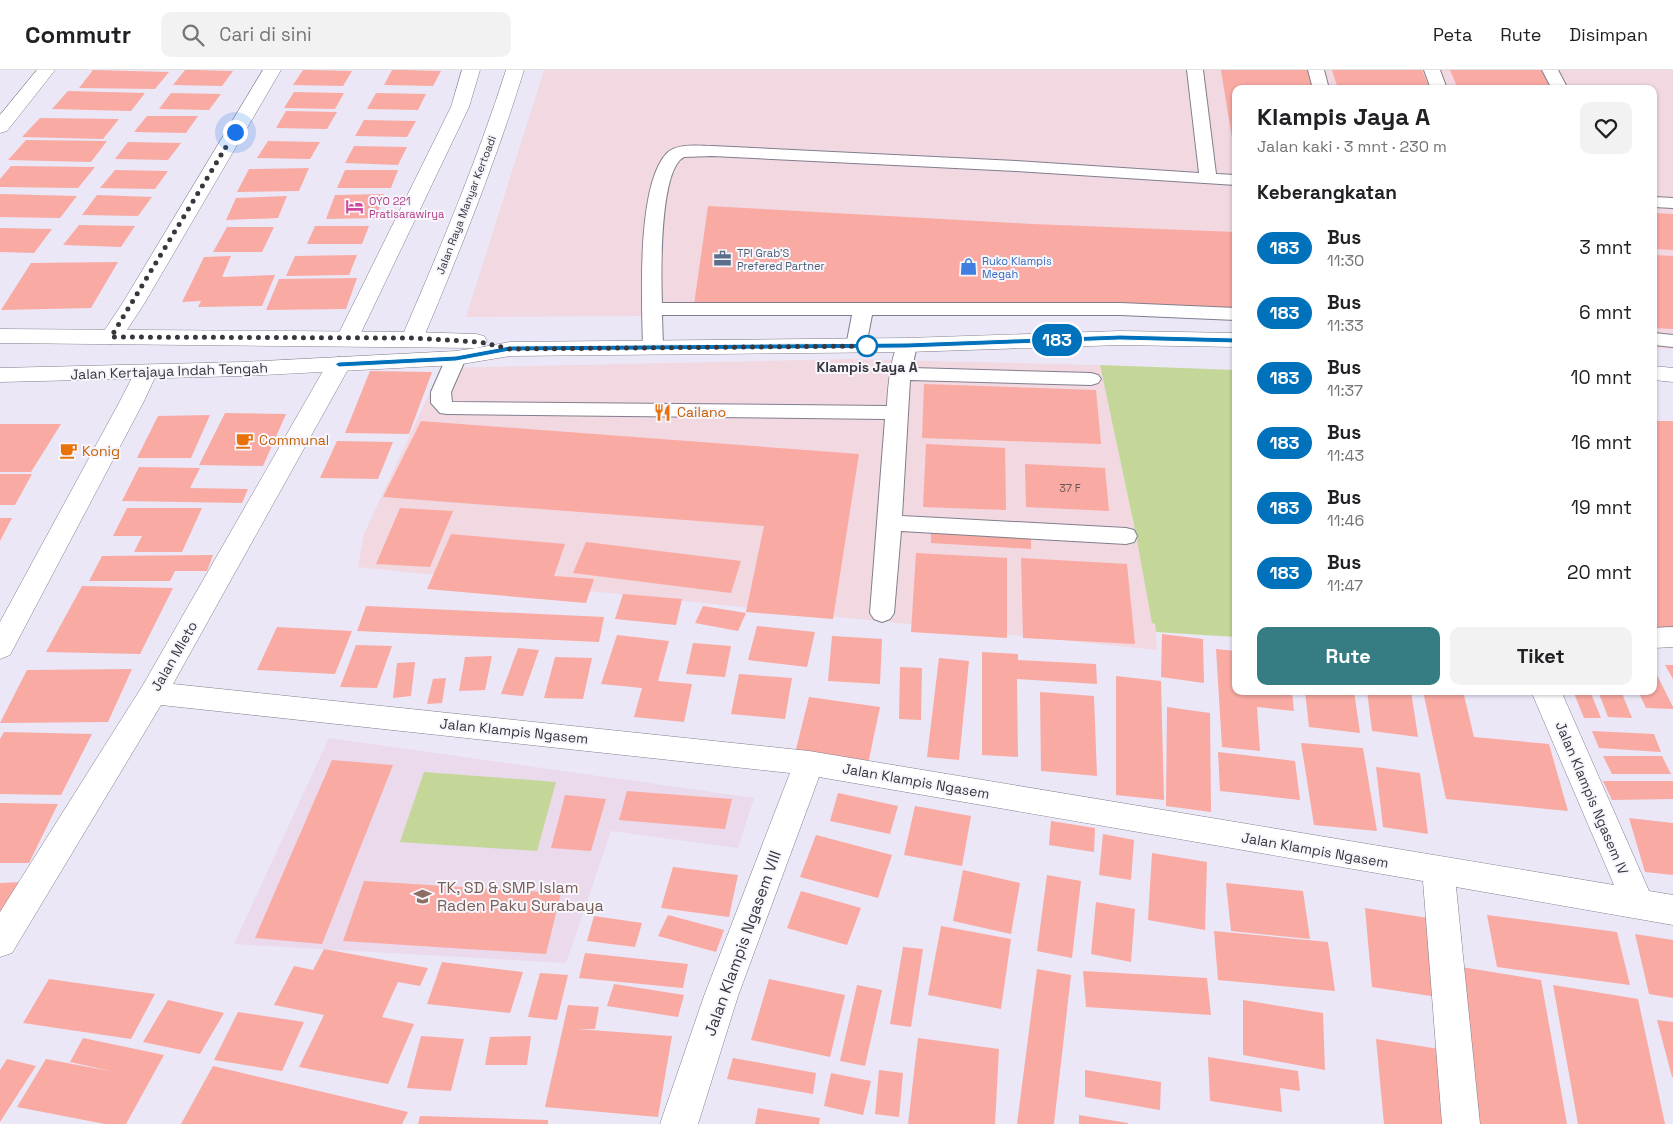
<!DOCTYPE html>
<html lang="id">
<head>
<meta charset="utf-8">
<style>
  :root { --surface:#fff; --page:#f2f2f2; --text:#202124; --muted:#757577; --line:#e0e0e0; --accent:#357d82 }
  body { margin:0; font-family:"Space Grotesk",sans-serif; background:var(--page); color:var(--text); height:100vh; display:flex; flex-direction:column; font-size:19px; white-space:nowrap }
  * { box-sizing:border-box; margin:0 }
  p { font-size:16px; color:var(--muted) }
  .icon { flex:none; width:28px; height:28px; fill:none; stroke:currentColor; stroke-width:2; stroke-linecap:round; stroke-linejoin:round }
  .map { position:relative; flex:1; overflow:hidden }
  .panel { position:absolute; left:1232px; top:15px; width:425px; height:610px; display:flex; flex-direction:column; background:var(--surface); border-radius:10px; box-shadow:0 1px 4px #0004 }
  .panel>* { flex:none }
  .badge { padding:0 10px; border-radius:16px; font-size:18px; line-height:32px }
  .you { position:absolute; width:25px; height:25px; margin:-12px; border:4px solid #fff; border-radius:50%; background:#1a73e8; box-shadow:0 0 0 8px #1a73e833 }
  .map>.badge { position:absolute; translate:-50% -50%; box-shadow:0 0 0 2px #fff }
  h2 { padding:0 25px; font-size:19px; line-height:45px }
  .round { display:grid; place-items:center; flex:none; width:52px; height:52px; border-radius:10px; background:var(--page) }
  .head { display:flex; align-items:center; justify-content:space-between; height:85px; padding:0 25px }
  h1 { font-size:24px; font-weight:600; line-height:38px }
  .primary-button { display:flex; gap:10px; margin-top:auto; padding:10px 25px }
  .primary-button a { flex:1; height:58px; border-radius:10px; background:var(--accent); color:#fff; font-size:20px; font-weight:600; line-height:58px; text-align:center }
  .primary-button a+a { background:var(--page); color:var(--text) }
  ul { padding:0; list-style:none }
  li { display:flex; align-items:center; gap:15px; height:65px; padding:0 25px }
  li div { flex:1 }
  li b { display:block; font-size:19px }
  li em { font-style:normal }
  li .badge { min-width:55px; font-weight:700; text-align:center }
  header { display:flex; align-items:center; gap:30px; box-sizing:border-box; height:70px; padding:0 25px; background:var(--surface); border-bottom:1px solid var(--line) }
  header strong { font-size:24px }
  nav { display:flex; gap:28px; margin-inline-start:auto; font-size:18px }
  .search { width:350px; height:45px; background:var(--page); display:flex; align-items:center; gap:12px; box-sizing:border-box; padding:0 18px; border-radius:10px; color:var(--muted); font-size:19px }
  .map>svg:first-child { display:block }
  .commercial { fill:#f2d8e1 }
  .education { fill:#eadaec }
  .green { fill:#c4d798 }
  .building { fill:#f9aaa3 }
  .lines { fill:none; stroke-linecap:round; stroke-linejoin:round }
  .lane-casing { stroke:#817e8c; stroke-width:2 }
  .street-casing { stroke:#817e8c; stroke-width:1 }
  .secondary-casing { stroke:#817e8c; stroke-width:1 }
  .lane { fill:#fff; fill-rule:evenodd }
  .street { fill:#fff; fill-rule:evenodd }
  .secondary { fill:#fff; fill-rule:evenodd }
  .line { fill:#0072bc; stroke:#fff }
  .walk { stroke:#39373d; stroke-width:5; stroke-dasharray:0 9 }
  .stop-dot { fill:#fff; stroke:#0072bc; stroke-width:2.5 }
  .labels { text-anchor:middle; stroke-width:4; stroke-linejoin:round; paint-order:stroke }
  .far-hotel-label { font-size:11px; fill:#b23c85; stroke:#f7f6fd; text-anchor:start }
  .far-street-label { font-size:11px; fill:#39373d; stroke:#f7f6fd }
  .far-service-label { font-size:11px; fill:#4e5e75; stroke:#f7f6fd; text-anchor:start }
  .far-shop-label { font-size:11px; fill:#366cbe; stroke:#f7f6fd; text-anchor:start }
  .number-label { font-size:11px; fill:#695456 }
  .stop-label { font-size:14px; font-weight:bold; fill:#39373d; stroke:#f7f6fd }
  .street-label { font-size:14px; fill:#39373d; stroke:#f7f6fd }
  .food-label { font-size:14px; fill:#c56008; stroke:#f7f6fd; text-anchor:start }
  .near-education-label { font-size:16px; fill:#785e54; stroke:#f7f6fd; text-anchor:start }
  .near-street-label { font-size:16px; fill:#39373d; stroke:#f7f6fd }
</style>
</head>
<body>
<header>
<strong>Commutr</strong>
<div class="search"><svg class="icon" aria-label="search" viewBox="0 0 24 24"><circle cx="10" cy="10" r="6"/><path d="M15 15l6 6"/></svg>Cari di sini</div>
<nav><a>Peta</a><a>Rute</a><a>Disimpan</a></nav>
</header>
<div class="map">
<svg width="1673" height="1054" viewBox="0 0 1673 1054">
  <rect width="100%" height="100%" fill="#ebe7f7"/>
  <path class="commercial" d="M544 0H1673V279L1654 278V19H1236V250L1127 243 466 247Z
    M850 289 1100 295 1156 562 1157 580 358 497 364 464 441 298Z"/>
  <path class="education" d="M329 668 754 728 738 778 611 761 566 893 234 874Z"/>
  <path class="green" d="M1100 295 1236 300V567L1156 562 1155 554 1152 553 1136 465Z
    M424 702 556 712 537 781 400 772Z"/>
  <path class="building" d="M93 0 169 2 155 19 79 18Z
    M185 0H193L233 1 222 16 173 15Z
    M303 0H308L352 1 343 16 293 15Z
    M392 0H403L441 1 433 16 384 15Z
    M1221 0H1315L1320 19H1236L1235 87Z
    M1332 0H1422L1430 19H1338Z
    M1450 0H1544L1554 19H1458Z
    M68 21 145 23 131 41 52 39Z
    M294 22 344 23 335 39 284 38Z
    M171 23 221 24 209 40 159 39Z
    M376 23 426 24 418 40 367 39Z
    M286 41 337 42 327 59 276 58Z
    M147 46H198L186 63 134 62Z
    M40 48 119 49 103 69 22 67Z
    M364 50 416 51 407 67 355 66Z
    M26 70 107 71 91 92 8 90Z
    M268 71 320 72 310 89 257 88Z
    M128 72 181 73 168 90 115 89Z
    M354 76 407 77 398 95 345 93Z
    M11 96 95 97 78 118 0 117V109Z
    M309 98 299 121 237 122 249 99Z
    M115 100 168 101 155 119 100 118Z
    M345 100H398L391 118H337Z
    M0 124 77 126 60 148 0 147Z
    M384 124 376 148 326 149 335 125Z
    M97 125 152 127 138 146 82 145Z
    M287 126 278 148 226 150 236 128Z
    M708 136 1032 154 1236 162V238L1020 232 694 235Z
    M1654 143 1673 144V180L1654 179Z
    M79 155 135 156 121 177 63 175Z
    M315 156H369L362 174H307Z
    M227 157H274L262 182H213Z
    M0 158 52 159 34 183 0 182Z
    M357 185 349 205 286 206 295 186Z
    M1654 185 1673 186V259L1654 258Z
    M231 186 222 207 275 205 262 236 198 237 201 231 182 232 204 187Z
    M118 192 91 238 1 240 31 193Z
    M357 208 346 239 266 240 279 209Z
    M370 301 432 302 409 364 345 363Z
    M924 314 1096 320 1101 374 922 368Z
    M225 343 286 344 263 396 199 395Z
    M210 345 191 388H137L158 346Z
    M421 351 859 384 833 549 746 542 764 456 383 427Z
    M1654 351H1673V557H1654Z
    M0 354H61L31 402H0Z
    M337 371 393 372 378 409 320 408Z
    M926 374 1005 378 1006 440 923 437Z
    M1025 394 1105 398 1109 441 1026 437Z
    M139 397 200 398 190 418 248 419 242 433 122 431Z
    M0 404H32L15 435H0Z
    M127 438H202L182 482H134L142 466H113Z
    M400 438 453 441 430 497 376 494Z
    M0 448H12L0 471Z
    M931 460 1031 467V479L931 473Z
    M451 464 565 474 554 506 594 509 586 533 427 519Z
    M586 472 741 491 731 523 573 503Z
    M916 483 1007 488V568L911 562Z
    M213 485 207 501H175L170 511H89L102 486Z
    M1021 488 1127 494 1135 574 1023 568Z
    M82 516 173 518 140 584 46 582Z
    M623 524 682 529 676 555 615 549Z
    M366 536 604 547 599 572 357 561Z
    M703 536 746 543 738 561 695 553Z
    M757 556 815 562 807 597 748 590Z
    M277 557 352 561 335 604 257 600Z
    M1162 564 1203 569 1204 613 1161 607Z
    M617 565 669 571 658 611 692 614 684 652 634 647 642 618 601 614Z
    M832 566 882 569 880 614 828 611Z
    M693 573 731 576 725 607 686 604Z
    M356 575 392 576 377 618 340 617Z
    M518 578 539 580 523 626 501 624Z
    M1216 579 1236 581V621H1292L1294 641 1257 637 1260 681 1222 677Z
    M982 582 1018 584V590L1096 594 1097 614 1017 609 1018 687 982 685Z
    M492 586 485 620 459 621 465 587Z
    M555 587 592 588 583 629 544 628Z
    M939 588 969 591 959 690 927 687Z
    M415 592 411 626 393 628 397 593Z
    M1665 595H1673V609Z
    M900 597 922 598 921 650 899 649Z
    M132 599 108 652 0 653 27 600Z
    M1654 599 1673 637V639L1646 638 1638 621H1654Z
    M739 604 792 608 785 649 731 644Z
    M1116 606 1161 611 1164 730 1116 725Z
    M446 608 442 633 427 634 433 609Z
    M1305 621H1354L1360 663 1309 657Z
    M1367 621H1411L1418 667 1372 661Z
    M1423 621H1463L1474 667 1549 674 1568 741 1446 729Z
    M1573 621H1590L1601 648H1584Z
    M1598 621H1621L1632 648 1608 647Z
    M1040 622 1094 626 1097 706 1041 701Z
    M809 627 880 637 868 694 795 683Z
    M1167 637 1210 643 1211 742 1166 736Z
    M1592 661 1654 664 1661 682 1599 678Z
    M4 662 92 664 61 725 0 724V669Z
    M1301 673 1363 678 1377 761 1314 755Z
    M1218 682 1295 691 1300 730 1220 721Z
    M1603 686H1662L1671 704H1612Z
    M332 690 393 695 322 874 255 868Z
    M1376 697 1420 703 1428 764 1383 757Z
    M1603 711H1673V729L1612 730Z
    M627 721 732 729 725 759 619 750Z
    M838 723 898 736 890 764 830 751Z
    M565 725 606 729 591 781 551 778Z
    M0 733 58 734 29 793H0Z
    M915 736 971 746 962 796 904 785Z
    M1629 748 1673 753V805L1645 802Z
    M1051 751 1095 758 1094 782 1049 775Z
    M1103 764 1134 770 1131 810 1099 805Z
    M816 765 892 785 878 828 800 807Z
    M1152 783 1207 792 1205 860 1148 850Z
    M673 797 738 805 729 847 661 838Z
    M963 800 1020 813 1011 864 953 851Z
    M1047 805 1081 811 1072 888 1037 881Z
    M364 811 561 823 546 884 343 871Z
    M22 812 0 860V813Z
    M1226 813 1303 821 1310 869 1231 861Z
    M801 821 861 838 847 875 787 858Z
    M1096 832 1135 839 1131 892 1091 884Z
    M1365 838 1434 849 1444 928 1372 917Z
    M668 845 724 860 716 882 658 866Z
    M1487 845 1617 862 1630 915 1497 897Z
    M594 846 642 853 635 877 587 871Z
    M941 856 1011 869 1001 939 928 925Z
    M1214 861 1328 872 1335 921 1218 910Z
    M1635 864 1673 870V928L1649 924Z
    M903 877 923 879 911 957 890 954Z
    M324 879 428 898 420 916 398 912 382 947 414 954 388 1014 299 997 324 945 274 935 294 896 313 900Z
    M585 883 688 894 683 918 579 908Z
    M442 892 523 902 510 943 427 934Z
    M1449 895 1541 910 1567 1054H1470Z
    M1037 899 1071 905 1054 1054H1017Z
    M1083 901 1207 908 1211 945 1086 937Z
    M540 903 568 905 557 950 528 947Z
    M49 909 155 924 131 969 23 953Z
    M769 909 845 925 830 987 751 970Z
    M614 914 684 925 678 947 607 936Z
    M857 915 882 920 865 996 840 991Z
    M1553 915 1638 929 1665 1054H1578Z
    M168 930 224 943 200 984 143 972Z
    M1243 930 1323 943 1325 1000 1243 985Z
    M568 935 599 937 595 959H577L672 966 658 1047 545 1037Z
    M238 942 304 952 282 1001 214 990Z
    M1657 950 1673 952V1007H1672Z
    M421 966 464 969 451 1021 407 1018Z
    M531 966 527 995H485L490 967Z
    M83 968 164 985 126 1054H105L17 1037 46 989 115 1002 70 992Z
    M918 968 999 979 995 1054H908Z
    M1376 969 1445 980 1455 1054H1384Z
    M1208 987 1298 1001 1300 1021 1280 1018 1282 1042 1210 1031Z
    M733 988 816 1003 813 1024 727 1009Z
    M7 989 36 996 0 1052V1000Z
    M213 996 408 1042 402 1054H181Z
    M879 1000 903 1003 899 1047 875 1044Z
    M1085 1000 1161 1012 1160 1040 1085 1027Z
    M831 1003 871 1011 863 1045 824 1036Z
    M758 1038 820 1048 819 1054H755Z
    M1079 1045 1128 1053V1054H1079Z
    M420 1046 548 1050V1054H418Z"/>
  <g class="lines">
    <defs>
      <path id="lane" d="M1187 0H1203L1216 104 1236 105V115L1016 101 712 86 684 87C659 99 661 206 662 233H1120L1236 238V250L1120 245H872L866 276 863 280 856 282 849 280 846 276 852 245H662L663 277 660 281 653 283 646 281 643 277C642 233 636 115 667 83 677 73 699 76 712 76L1016 91 1199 103Z
        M1308 0H1324L1329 19H1313Z
        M1424 0H1440L1447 19H1431Z
        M1542 0H1558L1568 19H1552Z
        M1654 127 1673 128V138L1654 137Z
        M1654 263 1673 265V277L1654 275Z
        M907 269 914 271 917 275 912 298 1091 303 1098 305 1101 309 1098 313 1091 315 910 310 902 446 1126 458 1134 460 1137 466 1134 472 1126 474 901 461 894 543 890 549 882 552 874 549 870 543 885 349 447 344 440 343 431 333V322L446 288 449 284 456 282 463 284 466 288 451 322 452 332 887 336C888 318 890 286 900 271Z"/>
      <path id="street" d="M37 0H55L7 61 0 63V45Z
        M263 0H281L144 234 119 272 111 274 103 272 100 267 122 234Z
        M462 0H480L469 37 358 269 355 274 347 276 339 274 336 269 451 37Z
        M506 0H524C496 91 460 181 423 269L420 274 412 276 404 274 401 269C439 181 477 91 506 0Z
        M339 287 347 289 351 294 173 614 809 681 1614 815 1531 621H1561L1649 821 1673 825V855L1456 817 1480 1054H1442L1423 811 819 707 738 926 698 1054H660L704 926 790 703 161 635 12 883 0 887V842L143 615 327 294 331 289Z
        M145 296 153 298 157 303 144 331 10 585 0 589V552L120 331 137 298Z
        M1673 557V577L1654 578V558Z"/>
      <path id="secondary" d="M0 259 412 262 476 264 484 266 487 271 484 276 477 278 510 272 907 268 1120 261 1236 263V277L1120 275 907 282 510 286 456 295 243 306 0 312V298L243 292 456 281 476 278 0 273Z
        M1654 296 1673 298V312L1654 310Z"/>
    </defs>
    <use href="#lane" class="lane-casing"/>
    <use href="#street" class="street-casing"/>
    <use href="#secondary" class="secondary-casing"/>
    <use href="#lane" class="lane"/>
    <use href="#street" class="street"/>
    <use href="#secondary" class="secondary"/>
  </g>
  <path class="line" d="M1120 265 1236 268 1240 270 1236 273 1120 270 907 278 510 281 456 291 339 297 335 294 339 292 456 286 510 276 907 273Z"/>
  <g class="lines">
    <path class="walk" d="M235 62 111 267 412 268 480 272 510 279 873 276H867"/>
  </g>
  <defs>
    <symbol id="hotel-bare" viewBox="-9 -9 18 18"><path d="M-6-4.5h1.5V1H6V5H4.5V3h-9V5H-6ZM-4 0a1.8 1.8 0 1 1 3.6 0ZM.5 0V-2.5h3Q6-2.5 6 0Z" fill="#d1479c" stroke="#f7f6fd" stroke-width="2.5" paint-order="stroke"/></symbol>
    <symbol id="office-bare" viewBox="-9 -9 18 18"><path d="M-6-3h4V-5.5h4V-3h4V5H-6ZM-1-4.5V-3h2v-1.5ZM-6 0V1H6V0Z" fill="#5c6f8a" stroke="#f7f6fd" stroke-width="2.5" paint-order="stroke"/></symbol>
    <symbol id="shop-bare" viewBox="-9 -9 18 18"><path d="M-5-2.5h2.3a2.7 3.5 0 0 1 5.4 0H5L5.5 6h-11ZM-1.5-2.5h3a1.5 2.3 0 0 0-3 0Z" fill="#3f7fe0" stroke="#f7f6fd" stroke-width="2.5" paint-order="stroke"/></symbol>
    <symbol id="restaurant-bare" viewBox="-9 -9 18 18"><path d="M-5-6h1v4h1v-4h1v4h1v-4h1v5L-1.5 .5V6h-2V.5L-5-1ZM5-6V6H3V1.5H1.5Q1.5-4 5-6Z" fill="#e8710a" stroke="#f7f6fd" stroke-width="2.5" paint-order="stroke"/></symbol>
    <symbol id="cafe-bare" viewBox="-9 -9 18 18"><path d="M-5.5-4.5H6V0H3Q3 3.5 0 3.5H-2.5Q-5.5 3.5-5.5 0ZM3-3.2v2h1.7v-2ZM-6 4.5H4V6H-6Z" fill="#e8710a" stroke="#f7f6fd" stroke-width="2.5" paint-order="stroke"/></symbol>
    <symbol id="school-bare" viewBox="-9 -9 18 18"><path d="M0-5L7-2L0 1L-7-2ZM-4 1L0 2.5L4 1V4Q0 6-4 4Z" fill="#8d6e63" stroke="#f7f6fd" stroke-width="2.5" paint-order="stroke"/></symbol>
  </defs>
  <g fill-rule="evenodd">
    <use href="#hotel-bare" x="342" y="124" width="25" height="25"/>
    <use href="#office-bare" x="710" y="176" width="25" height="25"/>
    <use href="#shop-bare" x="956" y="184" width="25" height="25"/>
    <use href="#restaurant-bare" x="650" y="330" width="25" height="25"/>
    <use href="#cafe-bare" x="232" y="358" width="25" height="25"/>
    <use href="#cafe-bare" x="56" y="368" width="25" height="25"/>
    <use href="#school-bare" x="410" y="814" width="25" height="25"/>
  </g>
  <circle class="stop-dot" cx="867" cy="276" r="10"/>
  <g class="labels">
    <g class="far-hotel-label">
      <text x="369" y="135">OYO 221<tspan x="369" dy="13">Pratisarawirya</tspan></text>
    </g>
    <g class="far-street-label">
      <text transform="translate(466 135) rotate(-69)" y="4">Jalan Raya Manyar Kertoadi</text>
    </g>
    <g class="far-service-label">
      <text x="737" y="187">TPI Grab'S<tspan x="737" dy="13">Prefered Partner</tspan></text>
    </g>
    <g class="far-shop-label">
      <text x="982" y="195">Ruko Klampis<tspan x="982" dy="13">Megah</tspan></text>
    </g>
    <g class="number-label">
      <text x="1070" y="422">37 F</text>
    </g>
    <g class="stop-label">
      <text x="867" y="302">Klampis Jaya A</text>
    </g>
    <g class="street-label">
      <text transform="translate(169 301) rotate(-2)" y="5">Jalan Kertajaya Indah Tengah</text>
      <text transform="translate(174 586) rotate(-60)" y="5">Jalan Mleto</text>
      <text transform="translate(514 661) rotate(6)" y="5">Jalan Klampis Ngasem</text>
      <text transform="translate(916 711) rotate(10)" y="5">Jalan Klampis Ngasem</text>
      <text transform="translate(1592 728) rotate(67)" y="5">Jalan Klampis Ngasem IV</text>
      <text transform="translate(1315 780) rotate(10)" y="5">Jalan Klampis Ngasem</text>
    </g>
    <g class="food-label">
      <text x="677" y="347">Cailano</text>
      <text x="259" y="375">Communal</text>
      <text x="82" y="386">Konig</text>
    </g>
    <g class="near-education-label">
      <text x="437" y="823">TK, SD &amp; SMP Islam<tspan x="437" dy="18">Raden Paku Surabaya</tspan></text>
    </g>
    <g class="near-street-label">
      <text transform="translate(742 873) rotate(-70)" y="6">Jalan Klampis Ngasem VIII</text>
    </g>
  </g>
</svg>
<div class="you" style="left:235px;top:62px"></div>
<b class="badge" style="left:1057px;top:270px;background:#0072bc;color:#fff">183</b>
<section class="panel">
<div class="head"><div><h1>Klampis Jaya A</h1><p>Jalan kaki · 3 mnt · 230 m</p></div><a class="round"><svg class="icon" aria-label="heart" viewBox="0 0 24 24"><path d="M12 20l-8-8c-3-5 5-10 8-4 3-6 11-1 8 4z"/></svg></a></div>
<h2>Keberangkatan</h2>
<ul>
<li><span class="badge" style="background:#0072bc;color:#fff">183</span><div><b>Bus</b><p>11:30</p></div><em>3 mnt</em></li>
<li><span class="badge" style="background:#0072bc;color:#fff">183</span><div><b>Bus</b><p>11:33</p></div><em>6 mnt</em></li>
<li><span class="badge" style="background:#0072bc;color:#fff">183</span><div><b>Bus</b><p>11:37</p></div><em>10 mnt</em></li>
<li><span class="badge" style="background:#0072bc;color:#fff">183</span><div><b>Bus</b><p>11:43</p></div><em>16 mnt</em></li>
<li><span class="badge" style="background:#0072bc;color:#fff">183</span><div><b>Bus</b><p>11:46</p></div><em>19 mnt</em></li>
<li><span class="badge" style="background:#0072bc;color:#fff">183</span><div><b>Bus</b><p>11:47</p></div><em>20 mnt</em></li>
</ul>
<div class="primary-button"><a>Rute</a><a>Tiket</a></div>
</section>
</div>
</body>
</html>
